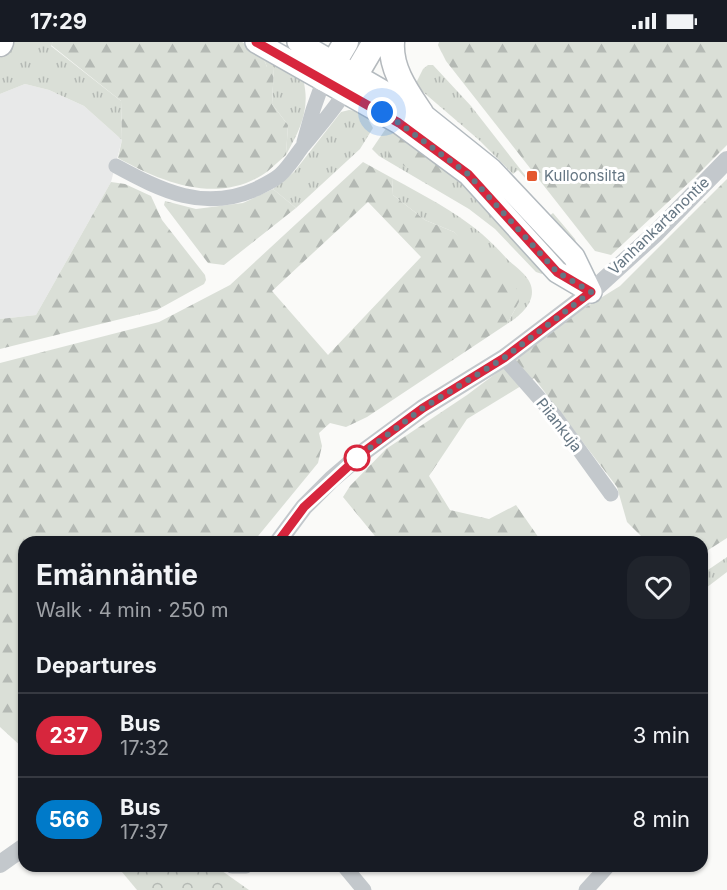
<!DOCTYPE html>
<html lang="en">
<head>
<meta charset="utf-8">
<style>
  :root { --surface:#171b24; --page:#20242c; --text:#f1f3f6; --muted:#9ea1a6; --line:#363941 }
  body { margin:0; font-family:Inter,sans-serif; background:var(--page); color:var(--text); height:100vh; display:flex; flex-direction:column; font-size:22px; white-space:nowrap }
  * { box-sizing:border-box; margin:0 }
  p { font-size:20px; color:var(--muted) }
  .icon { flex:none; width:33px; height:33px; fill:none; stroke:currentColor; stroke-width:2; stroke-linecap:round; stroke-linejoin:round }
  .map { position:relative; flex:1; overflow:hidden }
  .panel { position:absolute; left:18px; top:494px; width:690px; height:336px; display:flex; flex-direction:column; background:var(--surface); border-radius:18px; box-shadow:0 2px 4px #0004 }
  .panel>* { flex:none }
  .badge { padding:0 12px; border-radius:20px; font-size:21px; line-height:39px }
  .you { position:absolute; width:30px; height:30px; margin:-15px; border:4px solid #fff; border-radius:50%; background:#1a73e8; box-shadow:0 0 0 9px #1a73e833 }
  .map>.badge { position:absolute; translate:-50% -50%; box-shadow:0 0 0 3px #fff }
  h2 { padding:0 18px; font-size:22px; line-height:54px }
  .round { display:grid; place-items:center; flex:none; width:63px; height:63px; border-radius:18px; background:var(--page) }
  .headline { display:flex; align-items:center; justify-content:space-between; height:102px; padding:0 18px }
  h1 { font-size:28px; font-weight:700; line-height:45px }
  ul { padding:0; list-style:none }
  li { display:flex; align-items:center; gap:18px; height:84px; padding:0 18px; border-top:2px solid var(--line) }
  li div { flex:1 }
  li b { display:block; font-size:22px }
  li em { font-style:normal }
  li .badge { min-width:66px; font-weight:700; text-align:center }
  .status { display:flex; justify-content:space-between; align-items:center; height:42px; padding:0 30px; background:var(--surface); direction:ltr }
  .status svg { height:16px; fill:currentColor }
  .map>svg:first-child { display:block }
  .built { fill:#e8e9e9 }
  .grass { fill:url(#grass-tufts) }
  .forest { fill:url(#forest-firs); fill-rule:evenodd }
  .park { fill:url(#park-crowns) }
  .lines { fill:none; stroke-linecap:round; stroke-linejoin:round }
  .secondary-casing { stroke:#b3babf; stroke-width:24 }
  .trunk-casing { stroke:#b4b9bd; stroke-width:27 }
  .minor { stroke:#c3c8cc; stroke-width:15 }
  .tertiary { stroke:#c3c8cc; stroke-width:18 }
  .secondary { stroke:#fff; stroke-width:21 }
  .trunk { stroke:#fff; stroke-width:24 }
  .line-casing { stroke:#fff; stroke-width:14 }
  .line { stroke:#d7263d; stroke-width:9 }
  .walk { stroke:#657683; stroke-width:6; stroke-dasharray:0 10.8 }
  .poi-dot { fill:#e4572e; stroke:#fff; stroke-width:2 }
  .stop-dot { fill:#fff; stroke:#d7263d; stroke-width:3 }
  .labels { text-anchor:middle; stroke-width:6; stroke-linejoin:round; paint-order:stroke }
  .poi-label { font-size:15px; fill:#657683; stroke:#fff; text-anchor:start }
  .street-label { font-size:15px; fill:#657683; stroke:#fff }
</style>
</head>
<body>
<div class="status"><b>17:29</b><svg viewBox="0 0 49 12"><path d="M0 12V9h3v3zM5 12V6h3v6zM10 12V3h3v9zM15 12V0h3v12zM26 1h20v11H26zM47 4h2v5h-2z"/></svg></div>
<div class="map">
<svg width="727" height="848" viewBox="0 0 727 848">
  <defs>
    <pattern id="grass-tufts" width="24" height="20" patternUnits="userSpaceOnUse" patternTransform="scale(1.5)"><rect width="24" height="20" fill="#dadfd7"/><path d="M3 7l-1-3M5 7V3M7 7l1-3M15 17l-1-3M17 17v-4M19 17l1-3" fill="none" stroke="#b4b9b4"/></pattern>
    <pattern id="forest-firs" width="22" height="20" patternUnits="userSpaceOnUse" patternTransform="scale(1.5)"><rect width="22" height="20" fill="#dadfd7"/><path d="M5 1l3.5 6h-7zM16 11l3.5 6h-7z" fill="#b4b9b4"/></pattern>
    <pattern id="park-crowns" width="20" height="18" patternUnits="userSpaceOnUse" patternTransform="scale(1.5)"><rect width="20" height="18" fill="#dadfd7"/><path d="M2 6a3 3 0 1 1 6 0M12 15a3 3 0 1 1 6 0" fill="none" stroke="#b4b9b4"/></pattern>
  </defs>
  <rect width="100%" height="100%" fill="#fafaf8"/>
  <path class="built" d="M25 42 49 48 84 64 122 98 111 140 36 273 0 277V52Z"/>
  <path class="grass" d="M12 0H53L51 4 121 59 122 98 84 64 49 48 25 42 0 52V16Z
    M261 10 303 37C311 66 300 88 286 113L288 83 272 62 274 25H267Z
    M428 23H433L471 64 528 137 527 138 518 128 513 132 479 98 415 43 423 27Z
    M349 68 364 70 373 86 360 107 296 166 273 147 294 130 341 70Z
    M389 82 455 132 543 230 542 232 536 230 495 187 469 167 379 114 372 107Z
    M392 136C423 153 455 169 482 192 491 200 500 209 508 218 515 224 527 233 530 241 538 259 520 274 507 282L519 260 454 190 425 178 393 153Z
    M553 171 575 197 577 203 548 175Z
    M727 515V530L702 549V532Z"/>
  <path class="forest" d="M53 0H242L261 10 267 25H274L272 62 288 83 286 113C280 118 274 124 268 129 221 164 163 141 118 116L122 98 121 59 51 3Z
    M439 0H727V103L694 136 611 213 595 209 446 19 438 3Z
    M397 96H409L455 132 444 141 433 140 388 115 389 105Z
    M363 120 392 136 393 153 425 178 454 190 516 243 519 260 507 282 367 375 346 385 330 381 319 391 322 404 318 421 254 499 24 500V707L0 685V321L159 280 230 243ZM368 160 421 215 328 313 272 249Z
    M727 137V496L702 512V500L646 499 627 480 617 445 534 336 467 377 429 434 450 468 489 477 516 463 541 499H379L343 455 350 444 386 407 467 353 578 270 620 244Z
    M111 140 125 142 151 154 162 178 205 233 206 238 204 242 157 268 0 307V277L36 273Z
    M273 147 296 166 224 223 208 221 164 163 165 159 196 167 243 161Z"/>
  <path class="park" d="M117 824H215L249 848H137Z"/>
  <g class="lines">
    <defs>
      <path id="secondary" d="M256 0 399 81 468 132 557 230 591 250
        M298 0 421 71 491 127 574 215 591 250"/>
      <path id="trunk" d="M392 0C390 27 407 50 421 71
        M0 2 1 0
        M324 37 346 0
        M346 49 375 0"/>
    </defs>
    <use href="#secondary" class="secondary-casing"/>
    <use href="#trunk" class="trunk-casing"/>
    <path class="minor" d="M304 100 313 68 324 37
      M116 124C162 149 204 170 256 147 264 143 273 139 280 133 289 125 296 113 303 104 318 86 333 69 346 49
      M504 316 554 373 611 452
      M232 824H246
      M344 824 364 848
      M586 848 608 824"/>
    <path class="tertiary" d="M278 500 304 465 332 437 366 408 423 366 504 316 591 250 656 191 727 118
      M0 822 24 805"/>
    <use href="#secondary" class="secondary"/>
    <use href="#trunk" class="trunk"/>
  </g>
  <g class="lines">
    <defs>
      <path id="line" d="M256 0 399 81 468 132 557 230 591 250 504 316 423 366 366 408 304 465 278 500"/>
    </defs>
    <use href="#line" class="line-casing"/>
    <use href="#line" class="line"/>
    <path class="walk" d="M357 416 355 417 423 366 504 316 591 250 557 230 468 132 399 81 382 70"/>
  </g>
  <rect class="poi-dot" x="526" y="128" width="12" height="12" rx="3"/>
  <circle class="stop-dot" cx="357" cy="416" r="12"/>
  <g class="labels">
    <g class="poi-label">
      <text x="544" y="139">Kulloonsilta</text>
    </g>
    <g class="street-label">
      <text transform="translate(659 184) rotate(-44)" y="5">Vanhankartanontie</text>
      <text transform="translate(559 383) rotate(52)" y="5">Piiankuja</text>
    </g>
  </g>
</svg>
<div class="you" style="left:382px;top:70px"></div>
<section class="panel">
<div class="headline"><div><h1>Emännäntie</h1><p>Walk · 4 min · 250 m</p></div><a class="round"><svg class="icon" aria-label="heart" viewBox="0 0 24 24"><path d="M12 20l-8-8c-3-5 5-10 8-4 3-6 11-1 8 4z"/></svg></a></div>
<h2>Departures</h2>
<ul>
<li><span class="badge" style="background:#d7263d;color:#fff">237</span><div><b>Bus</b><p>17:32</p></div><em>3 min</em></li>
<li><span class="badge" style="background:#007ac9;color:#fff">566</span><div><b>Bus</b><p>17:37</p></div><em>8 min</em></li>
</ul>
</section>
</div>
</body>
</html>
